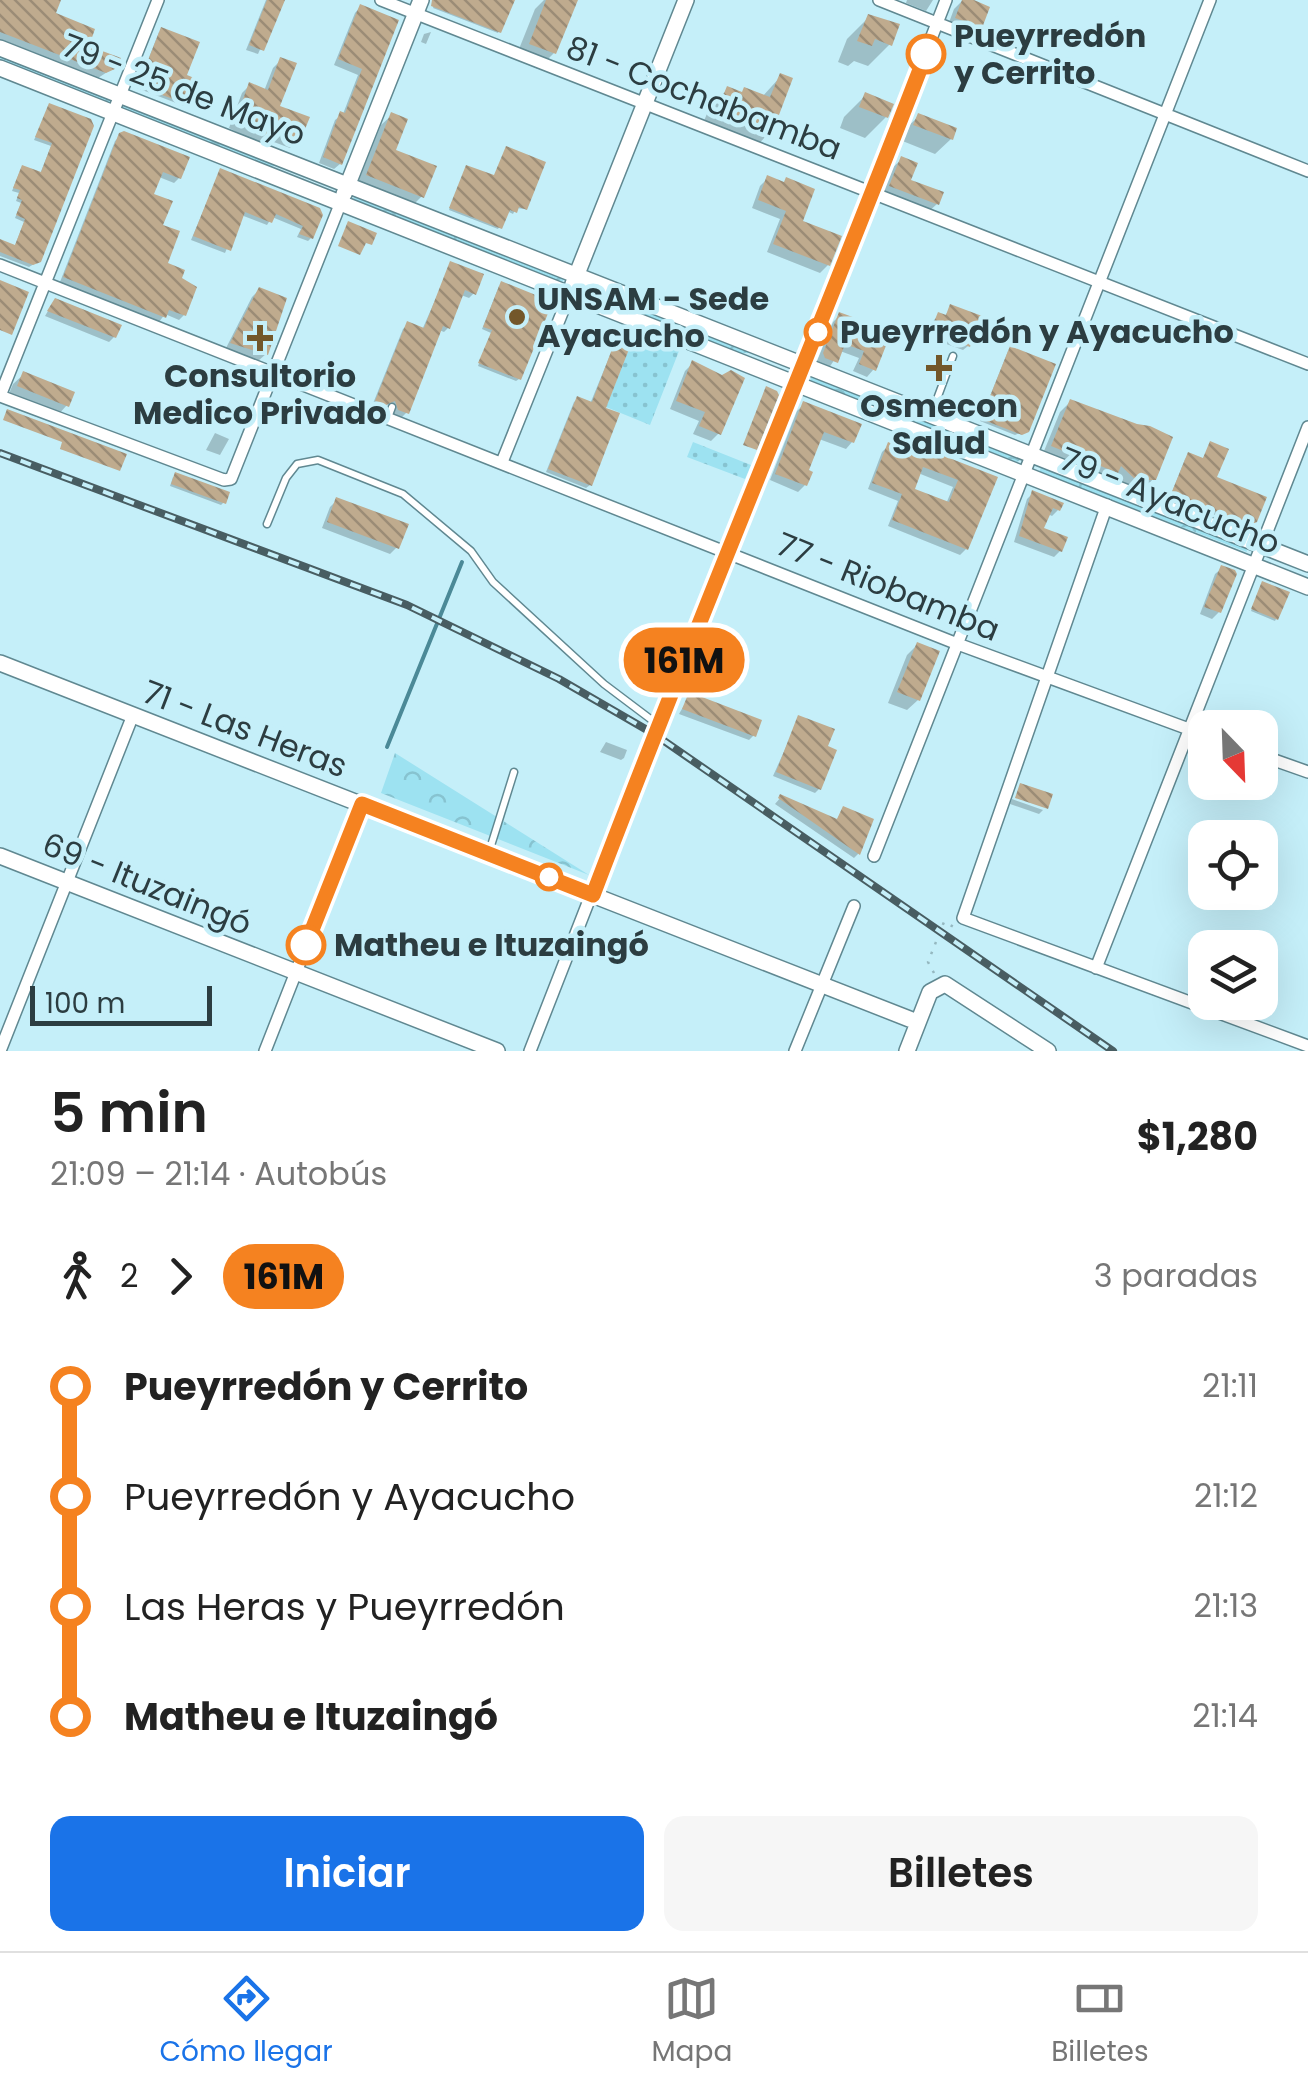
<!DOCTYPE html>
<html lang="es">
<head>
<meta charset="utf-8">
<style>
  :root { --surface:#fff; --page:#f6f6f6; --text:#222; --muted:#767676; --line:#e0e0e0; --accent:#1a73e8 }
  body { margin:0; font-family:Poppins,sans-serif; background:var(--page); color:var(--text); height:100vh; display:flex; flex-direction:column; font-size:38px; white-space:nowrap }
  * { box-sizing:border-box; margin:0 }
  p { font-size:32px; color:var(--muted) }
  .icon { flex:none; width:55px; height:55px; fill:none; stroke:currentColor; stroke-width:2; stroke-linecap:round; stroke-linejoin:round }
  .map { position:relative; height:1051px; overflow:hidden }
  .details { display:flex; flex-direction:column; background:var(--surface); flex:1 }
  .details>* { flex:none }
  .badge { padding:0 20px; border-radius:32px; font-size:35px; line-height:65px }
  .needle { width:65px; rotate:157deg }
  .buttons { position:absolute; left:1188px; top:710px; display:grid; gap:20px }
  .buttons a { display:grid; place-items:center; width:90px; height:90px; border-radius:20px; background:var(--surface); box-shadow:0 10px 40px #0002; font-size:50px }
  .scale { position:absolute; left:30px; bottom:25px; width:182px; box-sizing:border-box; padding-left:10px; border:5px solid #2c3d41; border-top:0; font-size:28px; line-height:35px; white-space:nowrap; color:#2c3d41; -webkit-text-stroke:8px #c5eff9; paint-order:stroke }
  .map>.badge { position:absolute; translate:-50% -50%; box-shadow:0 0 0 5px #fff }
  .legs { display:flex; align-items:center; gap:15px; height:110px; padding:0 50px; font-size:32px }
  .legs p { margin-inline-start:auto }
  .summary { display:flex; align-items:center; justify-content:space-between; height:170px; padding:0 50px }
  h1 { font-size:55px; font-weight:600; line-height:75px }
  .cta { display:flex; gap:20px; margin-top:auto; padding:20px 50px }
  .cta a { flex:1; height:115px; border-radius:20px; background:var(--accent); color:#fff; font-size:40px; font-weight:600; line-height:115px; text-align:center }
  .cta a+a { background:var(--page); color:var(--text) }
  ul { padding:0 50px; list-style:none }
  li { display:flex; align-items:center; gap:35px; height:110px; font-size:38px }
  li i { display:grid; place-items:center; width:15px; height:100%; margin:0 12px; background:currentColor }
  li i::after { content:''; width:25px; height:25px; margin:-12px; border:8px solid; border-radius:50%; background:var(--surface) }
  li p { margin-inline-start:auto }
  li:first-child i { background:linear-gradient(#0000 50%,currentColor 0) }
  li:last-child i { background:linear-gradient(currentColor 50%,#0000 0) }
  .tabs { display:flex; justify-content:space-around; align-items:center; height:140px; border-top:2px solid var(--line); background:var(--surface); font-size:28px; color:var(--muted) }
  .tabs a { display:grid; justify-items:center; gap:5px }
  .tabs .current { color:var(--accent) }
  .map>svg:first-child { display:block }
  .grass { fill:url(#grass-dots) }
  .park { fill:url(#park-crowns) }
  .shadow { fill:#0003; fill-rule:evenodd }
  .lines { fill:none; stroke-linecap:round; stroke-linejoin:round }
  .stream { stroke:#4b8997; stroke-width:4 }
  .building { fill:url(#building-back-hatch); fill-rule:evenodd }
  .lane-casing { stroke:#608891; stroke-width:9 }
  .street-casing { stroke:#608891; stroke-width:14 }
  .secondary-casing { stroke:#608891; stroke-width:18 }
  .path { stroke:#95b8c0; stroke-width:2.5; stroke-dasharray:2.5 8; stroke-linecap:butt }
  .lane { stroke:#fff; stroke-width:6 }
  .street { stroke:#fff; stroke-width:11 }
  .secondary { stroke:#fff; stroke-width:15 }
  .rail-casing { stroke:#485d62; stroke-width:8 }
  .rail { stroke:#c5eff9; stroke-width:4; stroke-dasharray:11; stroke-linecap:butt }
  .line-1-casing { stroke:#fff; stroke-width:22 }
  .line-1 { stroke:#f58220; stroke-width:15 }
  .stop-1-dot { fill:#fff; stroke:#f58220; stroke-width:5 }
  .poi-dot { fill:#73572a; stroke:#c5eff9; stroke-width:4 }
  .labels { text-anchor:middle; stroke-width:9; stroke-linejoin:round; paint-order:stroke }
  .stop-label { font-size:32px; font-weight:bold; fill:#2c3d41; stroke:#c5eff9; text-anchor:start }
  .street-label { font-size:32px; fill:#2c3d41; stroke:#c5eff9 }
  .poi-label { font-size:32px; font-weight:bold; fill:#2c3d41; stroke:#c5eff9 }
</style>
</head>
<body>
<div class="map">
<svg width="1308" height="1051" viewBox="0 0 1308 1051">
  <defs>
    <pattern id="grass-dots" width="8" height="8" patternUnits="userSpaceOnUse" patternTransform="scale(2.5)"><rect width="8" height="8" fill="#9de2f1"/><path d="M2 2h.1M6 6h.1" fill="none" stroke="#87c3d0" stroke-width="1.8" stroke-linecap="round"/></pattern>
    <pattern id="park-crowns" width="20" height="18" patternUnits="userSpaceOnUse" patternTransform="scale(2.5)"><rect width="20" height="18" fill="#9de2f1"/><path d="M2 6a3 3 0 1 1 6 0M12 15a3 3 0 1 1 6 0" fill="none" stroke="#87c3d0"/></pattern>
    <pattern id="building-back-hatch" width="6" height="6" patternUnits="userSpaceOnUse" patternTransform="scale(2.5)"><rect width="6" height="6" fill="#bfab8e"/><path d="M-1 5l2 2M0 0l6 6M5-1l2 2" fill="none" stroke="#9b8c76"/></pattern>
  </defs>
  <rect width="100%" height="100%" fill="#c5eff9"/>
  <path class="grass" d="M635 334 679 351 650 425 606 407Z
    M693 442 751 465 745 479 687 457Z"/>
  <path class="park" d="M0 56 283 166H267L0 62Z
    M355 194 563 277 565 279 561 282 353 200Z
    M583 284 783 365V366L751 353H738L581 290Z
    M811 377 1019 458 1020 460 1017 462 810 382Z
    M1041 467 1246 548 1247 552 1039 472Z
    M395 753 589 875 381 793Z"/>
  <path class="shadow" d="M0 0H58L52 15 85 47 115 67 98 78 0 39Z
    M266 0H282L258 54 246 50Z
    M436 0H512L498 33 433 8Z
    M544 0H566L554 53 538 69 515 59 535 9Z
    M907 0H933L926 11 906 3Z
    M963 0H968L979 27 969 37 947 28 954 9Z
    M360 7 396 21 340 164 334 169 319 163 335 120 343 114 358 75 334 65 355 13Z
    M869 17 890 44 868 66 854 61 848 66 838 62 847 39Z
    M159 32 184 77 187 104 184 106 137 88Z
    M431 32 426 44 421 42 424 34Z
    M281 60 277 107 298 140 290 148 263 138 258 143 229 128 242 93 250 85 264 91 273 68Z
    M781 76 768 134 751 152 700 131 710 106 728 89 762 97Z
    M866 95 886 117 865 138 840 128 844 117Z
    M50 106 89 121 39 261 29 267 0 256V242L14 248 24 222 15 218 21 203 16 201 19 193 12 191 20 171 40 174 51 146 34 140Z
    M392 115 393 151 422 196 411 207 357 185 381 125Z
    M919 116 951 139 935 154 900 140 903 131Z
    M121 135 179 178 174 183 159 177 151 195 160 226 164 265 179 279 184 315 179 320 165 314 159 322 60 282 115 141Z
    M902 159 908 181 937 204 926 214 881 196 891 169Z
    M465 170 525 209 516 208 513 214 507 211 498 229 449 210Z
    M220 171 318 210 311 238 308 241 297 237 301 229 272 217 267 225 241 215 225 253 191 240Z
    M768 178 828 265 820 273 767 252 780 219 752 208 760 186Z
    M451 264 474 293 469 298 461 295 448 328 444 332 439 330 407 412 402 417 394 414 390 404 379 408 372 406 403 329 408 324 422 330Z
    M499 286 519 379 516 381 478 366 491 333 482 329Z
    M259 290 266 354 258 361 225 350 252 297Z
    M51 306 114 337 109 342 45 316Z
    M951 307 968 346 963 350 927 337 934 320 939 315 944 317Z
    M840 315 854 320 873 370 867 377 853 371 859 358 840 351 829 368 817 361 833 322Z
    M620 331 590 485 586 488 546 472 574 402 578 399 590 404Z
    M1008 351 1027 430 1015 435 980 421Z
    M693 363 719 433 711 441 693 434 699 421 670 409 685 371Z
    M24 374 67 405 57 416 8 396 13 384Z
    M1070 402 1154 478 1144 489H1125L1112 476 1106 481 1042 456 1060 412Z
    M804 404 852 442 846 449 819 439 806 472 805 485 798 492 770 480 797 411Z
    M215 433 229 439 220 455 206 450Z
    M1211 444 1214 478 1255 520 1251 525 1245 527 1170 497 1185 459 1189 455 1202 460Z
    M889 445 916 456 922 450 995 478 966 549 960 555 888 526 898 501 868 489 882 452ZM918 473 953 487 946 504 911 490Z
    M173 477 224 502 221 505 170 486Z
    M1033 493 1058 510 1052 516 1048 514 1041 530 1060 551 1054 557 1014 542 1027 499Z
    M337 500 397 547 390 554 322 528 330 507Z
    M1222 568 1219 612 1212 619 1200 614 1215 574Z
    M1261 585 1276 619 1275 621 1251 611Z
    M917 645 918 700 907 710 888 703 907 655Z
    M690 695 754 735 749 740 679 714Z
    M799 718 824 747 819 789 815 793 773 776Z
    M606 742 627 750 624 758 621 760 600 752Z
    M781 797 836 821 843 809 871 820 858 854 854 858 775 804Z
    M1012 799 1043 810 1039 814 1010 804Z"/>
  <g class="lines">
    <path class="stream" d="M387 747 462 562"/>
  </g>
  <path class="building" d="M0 0H61L56 13 95 29 89 46 121 58 117 68 106 73 0 32Z
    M267 0H285L264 51 249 45Z
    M432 0H515L501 33 431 6Z
    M546 0H578L556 54 529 44Z
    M962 0H974L990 7 982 28 955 18Z
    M360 4 399 20 342 165 323 157 340 111 345 113 362 69 338 59Z
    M868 14 900 24 892 46 875 39 872 46 857 41Z
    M161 27 200 42 187 75 199 80 189 105 138 86Z
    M280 57 297 63 280 106 310 117 300 141 271 130 268 136 236 120 249 82 268 90Z
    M780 73 793 78 771 136 716 113 727 86 742 92 744 87 770 97Z
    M865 92 894 104 888 118 859 107Z
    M49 103 91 119 94 126 41 262 33 265 0 252V239L15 245 25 219 16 215 22 200 17 198 20 190 13 188 22 165 41 172 52 143 35 137Z
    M391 112 408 119 396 150 437 166 424 198 366 175Z
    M918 113 957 128 953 140 913 125Z
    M124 131 190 157 181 179 163 172 154 194 173 201 163 225 180 231 168 263 185 270 182 278 197 287 186 316 169 310 166 318 63 277 119 133Z
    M506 146 546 162 527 210 519 207 517 213 510 210 502 229 449 208 466 165 494 175Z
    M901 156 918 163 911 180 944 192 939 205 889 186Z
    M220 168 320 208 323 215 313 239 299 234 303 226 276 214 272 223 245 212 231 251 193 236Z
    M767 175 784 182 786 177 815 189 803 221 842 236 830 266 773 244 786 211 758 200Z
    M348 221 377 233 372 245 366 243 360 255 338 246Z
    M450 261 484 274 476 295 465 290 450 329 443 326 409 414 398 410 395 401 386 405 375 401 407 321 424 328Z
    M0 280 29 292 12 335 0 330Z
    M501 281 548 300 551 306 521 380 478 363 492 330 483 327Z
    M259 287 287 298 268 355 230 343Z
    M55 298 122 325 116 338 47 311Z
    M950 304 982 316 970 347 930 332 938 312 946 315Z
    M839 312 858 319 856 324 889 338 876 371 859 364 864 351 845 344 838 363 825 358 823 353Z
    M620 328 635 334 606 408 620 413 592 486 548 469 577 396 592 402Z
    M1010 346 1056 364 1029 432 1022 435 981 419Z
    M692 360 722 375 731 370 745 378 721 435 699 426 705 412 676 401Z
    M23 371 75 392 69 407 17 386Z
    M766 386 777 391 779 395 757 450 743 445Z
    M1070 399 1137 424 1150 426 1173 437 1156 480H1136L1121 466 1118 473 1051 446Z
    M803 401 862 424 854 443 824 432 809 470 813 472 807 486 775 474Z
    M7 409 127 454 120 471 60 449 62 442 3 420Z
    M1210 441 1229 449 1217 477 1267 497 1257 522 1250 525 1171 494 1188 452 1203 458Z
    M888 442 918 454 921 447 998 477 968 550 892 520 902 494 872 483ZM923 467 958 480 949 502 915 489Z
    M175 472 230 492 226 504 171 484Z
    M1032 490 1064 503 1060 511 1053 508 1044 528 1068 537 1062 552 1019 536Z
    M336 497 409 524 399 549 327 522Z
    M1221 565 1235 570 1237 574 1221 613 1204 607Z
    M1262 581 1290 592 1278 620 1251 609Z
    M917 642 940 651 920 701 897 692Z
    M689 692 762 720 756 737 682 709Z
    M798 715 835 729 828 746 837 750 821 790 776 772Z
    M1020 783 1053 794 1048 809 1015 798Z
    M780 794 837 819 843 806 874 819 860 855 778 798Z"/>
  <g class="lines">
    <defs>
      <path id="lane" d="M931 415 953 356
        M388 418 392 407
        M267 524 286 478 297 464 318 460 403 494 471 551 493 582 604 684 657 724
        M489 852 514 772"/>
      <path id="street" d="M381 0 1308 364
        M879 0 1308 171
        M0 265 955 643 1205 735
        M0 396 224 480 231 479 341 202
        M0 396 158 0
        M502 462 570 293
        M1107 505 963 918 1308 1046
        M1260 755 1308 772
        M874 856 1210 0
        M1096 968 1308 427
        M0 1051 133 715
        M265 1051 362 804
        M530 1051 654 734 797 385 946 0
        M795 1051 854 906"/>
      <path id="secondary" d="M0 48 1308 564
        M0 68 1308 587
        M344 194 421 0
        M573 284 686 0
        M0 663 917 1022
        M0 856 497 1051
        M907 1051 930 992 945 984 1048 1051"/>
    </defs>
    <use href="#lane" class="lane-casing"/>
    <use href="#street" class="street-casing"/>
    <use href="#secondary" class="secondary-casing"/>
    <path class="path" d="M934 973 928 962 944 922 954 927"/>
    <use href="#lane" class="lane"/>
    <use href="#street" class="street"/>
    <use href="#secondary" class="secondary"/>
    <defs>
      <path id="rail" d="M0 453 407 605 559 679 654 734 1113 1051"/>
    </defs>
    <use href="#rail" class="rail-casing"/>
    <use href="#rail" class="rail"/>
  </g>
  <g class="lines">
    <defs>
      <path id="line-1" d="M306 945 362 804 593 895C700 613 818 336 926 54"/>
    </defs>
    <use href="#line-1" class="line-1-casing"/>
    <use href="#line-1" class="line-1"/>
  </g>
  <g class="stop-1-dot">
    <circle cx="926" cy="54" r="18"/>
    <circle cx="818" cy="332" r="12"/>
    <circle cx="549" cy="877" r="12"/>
    <circle cx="306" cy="945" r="18"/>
  </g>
  <g class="poi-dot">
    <circle cx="517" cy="317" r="10"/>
    <path d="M255 323h10v10h10v10h-10v10h-10v-10h-10v-10h10z"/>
    <path d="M934 353h10v10h10v10h-10v10h-10v-10h-10v-10h10z"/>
  </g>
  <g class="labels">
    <g class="stop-label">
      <text x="954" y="47">Pueyrredón<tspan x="954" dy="37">y Cerrito</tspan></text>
      <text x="840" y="343">Pueyrredón y Ayacucho</text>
      <text x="334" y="956">Matheu e Ituzaingó</text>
    </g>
    <g class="street-label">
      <text transform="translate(184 90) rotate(21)" y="11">79 - 25 de Mayo</text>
      <text transform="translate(704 98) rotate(21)" y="11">81 - Cochabamba</text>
      <text transform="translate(1170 501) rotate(22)" y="11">79 - Ayacucho</text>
      <text transform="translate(888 587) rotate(22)" y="11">77 - Riobamba</text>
      <text transform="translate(245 729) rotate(21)" y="11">71 - Las Heras</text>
      <text transform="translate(147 884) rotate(22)" y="11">69 - Ituzaingó</text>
    </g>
    <g class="poi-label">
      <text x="537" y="310" text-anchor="start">UNSAM - Sede<tspan x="537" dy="37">Ayacucho</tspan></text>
      <text x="260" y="387">Consultorio<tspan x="260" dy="37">Medico Privado</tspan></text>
      <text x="939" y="417">Osmecon<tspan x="939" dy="37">Salud</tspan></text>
    </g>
  </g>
</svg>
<div class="buttons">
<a><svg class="needle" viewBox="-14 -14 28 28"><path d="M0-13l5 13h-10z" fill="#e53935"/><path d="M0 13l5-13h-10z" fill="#767676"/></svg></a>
<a><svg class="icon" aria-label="locate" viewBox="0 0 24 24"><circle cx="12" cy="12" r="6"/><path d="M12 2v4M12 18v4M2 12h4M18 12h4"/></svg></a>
<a><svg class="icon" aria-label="layers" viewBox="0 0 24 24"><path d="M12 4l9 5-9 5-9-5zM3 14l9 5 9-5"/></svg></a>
</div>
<div class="scale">100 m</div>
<b class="badge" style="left:684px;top:660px;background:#f58220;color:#111">161M</b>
</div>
<section class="details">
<div class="summary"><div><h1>5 min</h1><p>21:09 – 21:14 · Autobús</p></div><b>$1,280</b></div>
<div class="legs"><svg class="icon" aria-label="walk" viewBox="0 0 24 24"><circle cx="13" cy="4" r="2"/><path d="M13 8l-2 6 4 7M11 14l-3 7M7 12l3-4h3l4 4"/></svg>2<svg class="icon" aria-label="forward" viewBox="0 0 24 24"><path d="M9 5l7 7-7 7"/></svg><b class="badge" style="background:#f58220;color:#111">161M</b><p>3 paradas</p></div>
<ul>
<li><i style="color:#f58220"></i><b>Pueyrredón y Cerrito</b><p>21:11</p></li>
<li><i style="color:#f58220"></i><span>Pueyrredón y Ayacucho</span><p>21:12</p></li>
<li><i style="color:#f58220"></i><span>Las Heras y Pueyrredón</span><p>21:13</p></li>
<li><i style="color:#f58220"></i><b>Matheu e Ituzaingó</b><p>21:14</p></li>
</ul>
<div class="cta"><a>Iniciar</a><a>Billetes</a></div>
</section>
<nav class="tabs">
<a class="current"><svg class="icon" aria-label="directions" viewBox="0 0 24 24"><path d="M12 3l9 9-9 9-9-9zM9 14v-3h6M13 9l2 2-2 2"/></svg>Cómo llegar</a>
<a><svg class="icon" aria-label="map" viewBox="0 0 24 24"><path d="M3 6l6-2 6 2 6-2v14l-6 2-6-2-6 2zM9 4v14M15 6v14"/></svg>Mapa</a>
<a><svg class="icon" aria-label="tickets" viewBox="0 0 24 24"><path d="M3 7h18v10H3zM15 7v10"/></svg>Billetes</a>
</nav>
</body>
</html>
